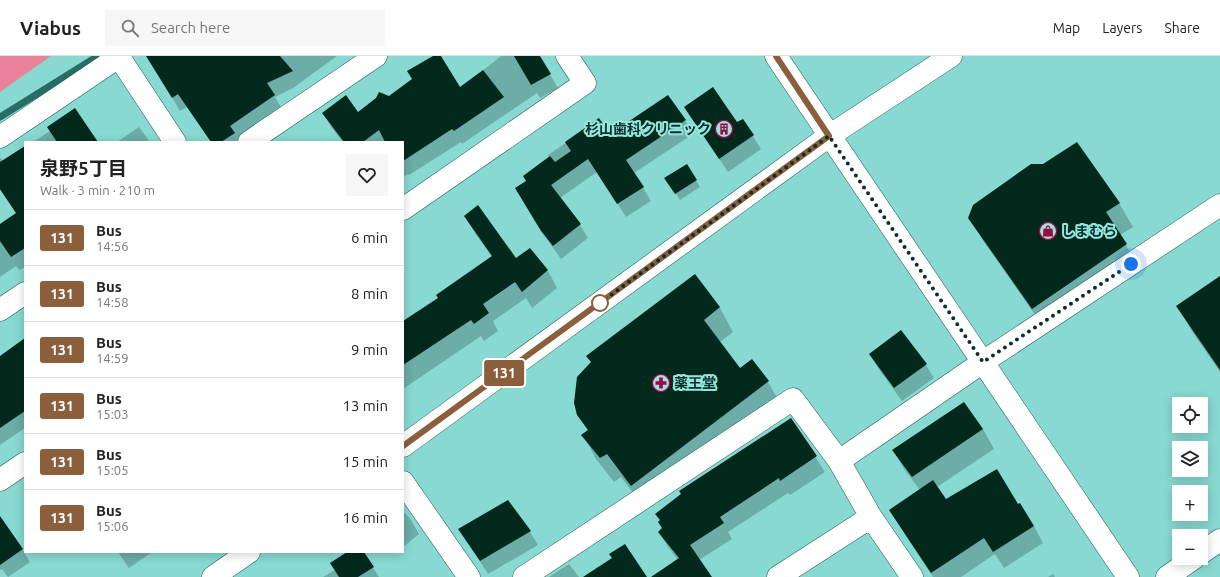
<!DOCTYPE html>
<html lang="en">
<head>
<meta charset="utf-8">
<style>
  :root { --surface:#fff; --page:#f6f6f6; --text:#222; --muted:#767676; --line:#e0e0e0 }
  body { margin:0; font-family:Ubuntu,"Noto Sans JP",sans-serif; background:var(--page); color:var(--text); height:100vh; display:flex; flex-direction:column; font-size:15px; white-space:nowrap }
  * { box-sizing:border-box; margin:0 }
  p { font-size:13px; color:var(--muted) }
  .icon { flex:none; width:22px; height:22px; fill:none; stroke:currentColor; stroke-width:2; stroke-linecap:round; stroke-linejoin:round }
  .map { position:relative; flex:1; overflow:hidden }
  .drawer { position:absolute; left:24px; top:85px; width:380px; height:412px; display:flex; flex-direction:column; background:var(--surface); border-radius:0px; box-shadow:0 2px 10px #0003 }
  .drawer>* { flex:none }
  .badge { padding:0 8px; border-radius:3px; font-size:14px; line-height:26px }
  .buttons { position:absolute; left:1172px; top:341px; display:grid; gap:8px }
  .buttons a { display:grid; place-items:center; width:36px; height:36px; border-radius:0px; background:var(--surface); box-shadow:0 2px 10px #0003; font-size:20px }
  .you { position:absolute; width:20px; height:20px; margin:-10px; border:3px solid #fff; border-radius:50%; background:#1a73e8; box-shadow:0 0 0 6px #1a73e833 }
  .map>.badge { position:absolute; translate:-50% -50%; box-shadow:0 0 0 2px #fff }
  .round { display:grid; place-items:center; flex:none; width:42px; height:42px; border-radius:0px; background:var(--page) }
  .summary { display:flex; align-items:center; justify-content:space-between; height:68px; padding:0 16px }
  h1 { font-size:19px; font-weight:700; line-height:30px }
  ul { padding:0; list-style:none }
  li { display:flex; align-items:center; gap:12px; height:56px; padding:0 16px; border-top:1px solid var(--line) }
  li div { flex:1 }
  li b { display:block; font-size:15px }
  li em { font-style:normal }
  li .badge { min-width:44px; font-weight:700; text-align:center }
  header { display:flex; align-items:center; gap:24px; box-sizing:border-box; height:56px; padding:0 20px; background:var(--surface); border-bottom:1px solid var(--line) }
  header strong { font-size:19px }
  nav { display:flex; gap:22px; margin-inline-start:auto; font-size:14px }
  .search { width:280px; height:36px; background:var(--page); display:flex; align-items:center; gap:10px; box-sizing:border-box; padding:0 14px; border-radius:0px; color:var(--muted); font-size:15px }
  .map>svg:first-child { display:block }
  .green { fill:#e88399 }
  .shadow { fill:#0003 }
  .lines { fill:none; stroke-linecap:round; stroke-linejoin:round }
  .stream { stroke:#286c66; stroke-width:7 }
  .building { fill:#03291d }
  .minor-casing { stroke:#1b5c56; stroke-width:23 }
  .minor { stroke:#fff; stroke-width:22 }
  .line-casing { stroke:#fff; stroke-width:9 }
  .line { stroke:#8b5e3c; stroke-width:6 }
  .walk { stroke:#0d302d; stroke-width:4; stroke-dasharray:0 7.2 }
  .stop-dot { fill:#fff; stroke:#8b5e3c; stroke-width:2 }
  .labels { text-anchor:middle; stroke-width:4; stroke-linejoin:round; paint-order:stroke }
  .poi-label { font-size:14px; font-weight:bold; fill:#0d302d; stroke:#95e7de; text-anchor:start }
</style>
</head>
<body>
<header>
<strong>Viabus</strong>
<div class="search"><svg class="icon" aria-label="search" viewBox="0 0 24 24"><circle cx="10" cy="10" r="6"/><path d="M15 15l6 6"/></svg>Search here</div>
<nav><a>Map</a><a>Layers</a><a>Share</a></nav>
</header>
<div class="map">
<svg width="1220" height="521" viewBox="0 0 1220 521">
  <rect width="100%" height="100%" fill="#88d9d1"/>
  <path class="green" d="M0 0H51L0 36Z"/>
  <path class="shadow" d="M161 0H337L293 32 275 41 282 53 237 83 239 86H211L187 51 180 55 159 19Z
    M435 0H440L460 33 501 0H539L558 32 540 42 537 37 462 88 461 86 409 119 408 118 403 121V86H343L331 71 324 57H358L389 41 413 24Z
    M668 40 685 65 693 78 634 117 651 145 626 161 597 116 560 142 580 169 588 182 561 203 551 189 524 146 527 125 549 102 548 99 599 64 610 80Z
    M685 51 737 67 753 80 761 93 728 116Z
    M139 71 150 86H117Z
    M50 75 97 86H33Z
    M25 91V211L20 214 16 210 0 221V170L17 158 0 134V101L3 105Z
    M686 109 700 131 680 144 670 128Z
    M1043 109 1119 147 1133 171 1120 179 1140 213 1047 276 984 186 970 162Z
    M465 160 516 203 530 194 548 215 557 232 532 252 526 242 493 265 498 275 484 285 481 280 403 333V266L439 242 492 201 475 177Z
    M695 219 720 252 733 276 720 286 740 313 752 305 768 326 782 350 645 453 621 421 614 426 596 403 583 379 588 375 578 358Z
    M1220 222V316L1191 274 1178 250Z
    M25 284V372L0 389V301Z
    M870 298 926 309 934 322 902 345 878 312Z
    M964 347 983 373 994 393 937 431 946 444 1018 449 1034 470 1043 487 1004 512 995 498 961 521H933L900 471 890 454 920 434 904 413 893 394Z
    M791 363 825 416 790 439 788 437 728 476 732 483 699 504 711 521H653L678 504 668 491 659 476 663 473 657 459Z
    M508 446 530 476 538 489 488 518 460 474Z
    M403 455 411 464 419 478 403 491Z
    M0 463 22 493 30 506 8 521 2 513 0 514Z
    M118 496H152L129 512Z
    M348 496H363L379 521H323L335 514Z
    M569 508 579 521H549Z
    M1053 518 1055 521H1048Z"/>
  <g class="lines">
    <path class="stream" d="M0 61 98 0"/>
  </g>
  <path class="building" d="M146 0H280L293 15 267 27 275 39 230 70 235 77 221 86H211L178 38 172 42Z
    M433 0H441L460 31 483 14 504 41 454 75 452 73 403 105V86H385L379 74 363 86H344L322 57 346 39 358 56 376 42 379 36 389 40 412 23 407 15Z
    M514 0H540L551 18 531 29Z
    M713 31 737 66 743 63 754 79 719 103 684 51Z
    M668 39 686 64 626 104 644 131 617 148 588 103 551 129 581 168 553 190 541 175 515 132 526 125 523 120 550 100 555 106 571 95 565 86 599 62 610 78Z
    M75 52 98 86H57L47 71Z
    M1077 86 1120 147 1106 156 1127 188 1032 253 968 162 973 149 1031 108H1043Z
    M25 90V192L11 201 0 185V168L16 157 0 133V106Z
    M687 108 697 124 675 138 664 122Z
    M478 149 516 202 530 192 548 214 522 236 515 226 483 248 489 257 474 268 471 264 403 309V265L438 242 436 239 492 200 464 160Z
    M695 218 720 251 704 264 740 312 752 303 769 325 631 430 607 398 600 402 581 379 588 374 577 359 574 347 577 321 591 306 586 300Z
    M1220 220V314L1176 250Z
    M901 274 927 308 894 332 869 298Z
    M25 282V355L0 372V300Z
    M964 346 983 373 912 421 892 394Z
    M791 362 817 400 780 425 779 422 720 461 724 467 690 489 712 521H651L679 502 658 476 662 472 658 466 660 464 655 458 681 438 679 435Z
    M997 413 1018 448 1020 447 1034 470 993 496 984 482 931 517 889 454 933 424 946 443Z
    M508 444 531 475 480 505 458 473Z
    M0 460 23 493 0 509Z
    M625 488 647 521H583L612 502 609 498Z
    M347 496H364L374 511 358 521H339L330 507Z"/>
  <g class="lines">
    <defs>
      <path id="minor" d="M776 0 1128 521
        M119 1 175 86
        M0 81 120 0
        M249 86 376 0
        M403 153 585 27 567 0
        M0 254 25 237
        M403 390 829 80 951 0
        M839 405 983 306 1220 149
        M0 424 25 407
        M403 426 469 521
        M1201 497 1220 484
        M213 521 249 496
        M524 521 793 343 839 405 871 461 912 521
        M778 521 871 461
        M1167 521 1194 502"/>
    </defs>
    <use href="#minor" class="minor-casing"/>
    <use href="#minor" class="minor"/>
  </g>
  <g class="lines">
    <defs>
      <path id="line" d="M403 390 829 80 776 0"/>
    </defs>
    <use href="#line" class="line-casing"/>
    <use href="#line" class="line"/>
    <path class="walk" d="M600 247 829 80 983 306 1131 208"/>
  </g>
  <defs>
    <symbol id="building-ring" viewBox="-11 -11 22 22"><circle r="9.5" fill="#95e7de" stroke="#a10545" stroke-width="1.5"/><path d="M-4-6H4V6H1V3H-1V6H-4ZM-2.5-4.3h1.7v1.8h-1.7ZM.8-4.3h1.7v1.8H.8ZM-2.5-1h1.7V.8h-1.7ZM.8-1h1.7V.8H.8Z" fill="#a10545"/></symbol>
    <symbol id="shop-ring" viewBox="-11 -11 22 22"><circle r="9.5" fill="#95e7de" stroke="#a10545" stroke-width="1.5"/><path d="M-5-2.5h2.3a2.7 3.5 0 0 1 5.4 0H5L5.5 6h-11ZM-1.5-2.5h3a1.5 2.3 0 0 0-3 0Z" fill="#a10545"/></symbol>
    <symbol id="pharmacy-ring" viewBox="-11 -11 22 22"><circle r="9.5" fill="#95e7de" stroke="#a10545" stroke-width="1.5"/><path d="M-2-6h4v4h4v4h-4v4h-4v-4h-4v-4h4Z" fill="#a10545"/></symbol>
  </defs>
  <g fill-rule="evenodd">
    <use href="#building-ring" x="714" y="63" width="20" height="20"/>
    <use href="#shop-ring" x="1038" y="165" width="20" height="20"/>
    <use href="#pharmacy-ring" x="651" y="317" width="20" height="20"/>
  </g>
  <circle class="stop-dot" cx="600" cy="247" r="8"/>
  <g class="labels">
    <g class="poi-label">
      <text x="711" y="78" text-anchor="end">杉山歯科クリニック</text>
      <text x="1061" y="180">しまむら</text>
      <text x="674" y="332">薬王堂</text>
    </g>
  </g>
</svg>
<div class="buttons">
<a><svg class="icon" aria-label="locate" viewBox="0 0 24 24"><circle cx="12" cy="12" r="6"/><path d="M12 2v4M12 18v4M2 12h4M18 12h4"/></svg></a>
<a><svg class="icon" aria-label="layers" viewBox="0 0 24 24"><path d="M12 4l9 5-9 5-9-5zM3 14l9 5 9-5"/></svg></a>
<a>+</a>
<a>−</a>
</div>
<div class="you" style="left:1131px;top:208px"></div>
<b class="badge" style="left:504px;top:317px;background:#8b5e3c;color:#fff">131</b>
<section class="drawer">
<div class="summary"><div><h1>泉野5丁目</h1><p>Walk · 3 min · 210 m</p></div><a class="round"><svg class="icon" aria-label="heart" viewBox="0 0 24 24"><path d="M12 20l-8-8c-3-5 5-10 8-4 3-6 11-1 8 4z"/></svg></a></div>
<ul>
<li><span class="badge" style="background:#8b5e3c;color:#fff">131</span><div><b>Bus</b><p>14:56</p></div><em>6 min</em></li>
<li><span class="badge" style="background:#8b5e3c;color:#fff">131</span><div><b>Bus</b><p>14:58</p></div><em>8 min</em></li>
<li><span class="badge" style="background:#8b5e3c;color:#fff">131</span><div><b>Bus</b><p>14:59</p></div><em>9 min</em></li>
<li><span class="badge" style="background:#8b5e3c;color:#fff">131</span><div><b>Bus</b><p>15:03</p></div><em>13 min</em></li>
<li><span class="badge" style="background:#8b5e3c;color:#fff">131</span><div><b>Bus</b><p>15:05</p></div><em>15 min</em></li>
<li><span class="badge" style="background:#8b5e3c;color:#fff">131</span><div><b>Bus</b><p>15:06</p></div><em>16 min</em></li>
</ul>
</section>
</div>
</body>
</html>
